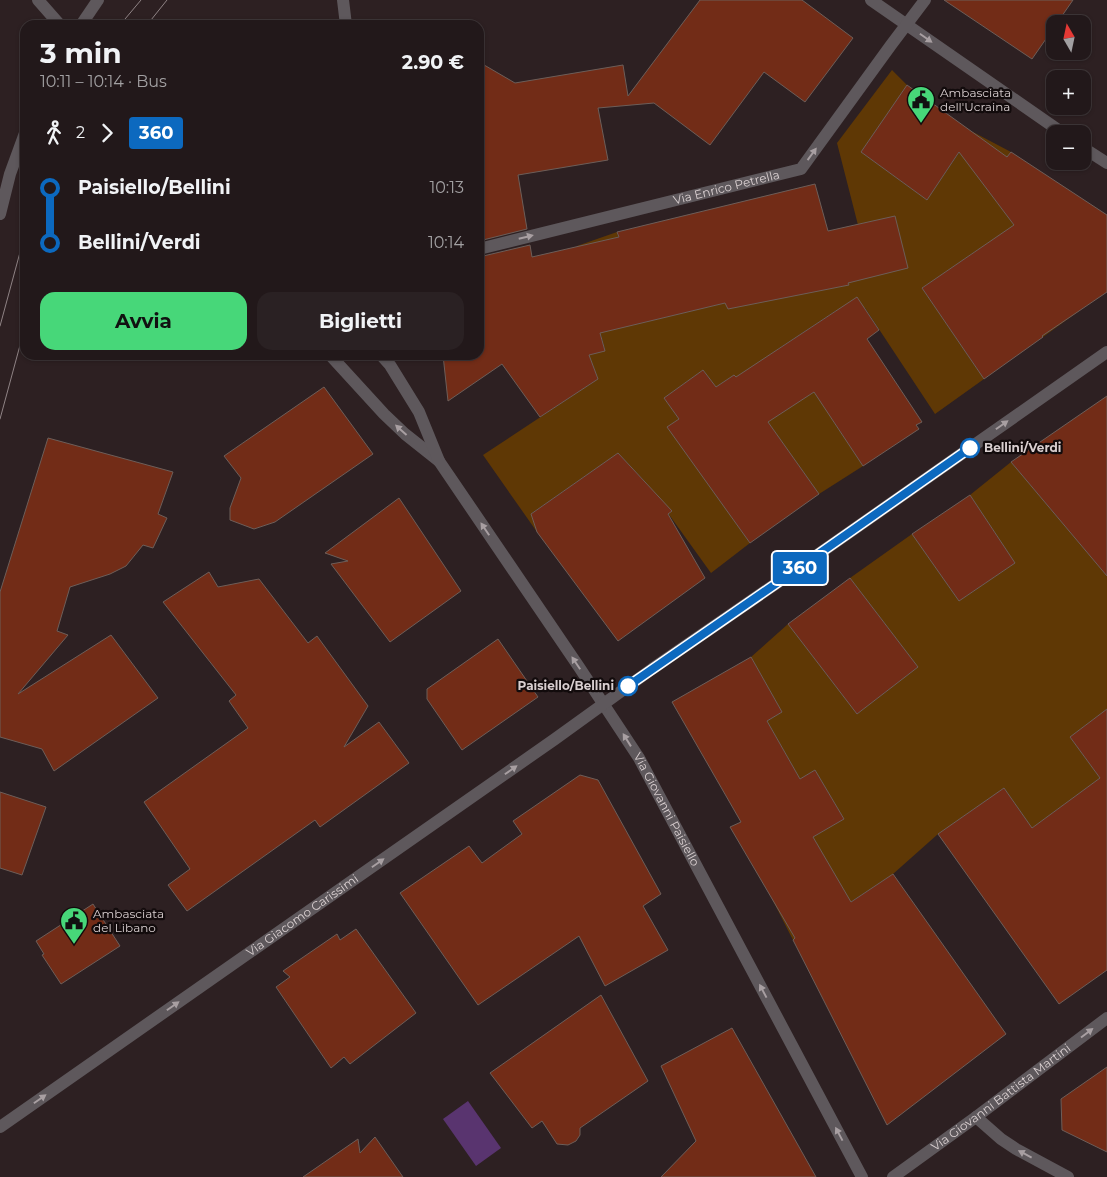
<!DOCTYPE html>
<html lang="it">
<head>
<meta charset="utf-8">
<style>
  :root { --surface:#22181a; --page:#2a2123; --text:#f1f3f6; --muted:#a2a0a2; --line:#3f3739; --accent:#47d779 }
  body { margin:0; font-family:Montserrat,sans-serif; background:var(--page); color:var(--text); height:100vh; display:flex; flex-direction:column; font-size:19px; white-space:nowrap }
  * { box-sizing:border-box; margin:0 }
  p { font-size:16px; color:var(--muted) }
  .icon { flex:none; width:28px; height:28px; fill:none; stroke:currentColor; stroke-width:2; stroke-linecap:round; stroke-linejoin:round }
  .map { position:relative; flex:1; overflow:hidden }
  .details { position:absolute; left:20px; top:20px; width:464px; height:340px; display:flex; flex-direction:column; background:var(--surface); border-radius:15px; box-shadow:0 1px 4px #0004,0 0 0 1px var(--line) }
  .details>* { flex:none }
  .badge { padding:0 10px; border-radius:4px; font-size:18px; line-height:32px }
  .needle { width:32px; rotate:351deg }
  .buttons { position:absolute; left:1046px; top:15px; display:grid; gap:10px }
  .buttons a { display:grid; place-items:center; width:45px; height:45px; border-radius:10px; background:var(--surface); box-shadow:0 1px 4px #0004,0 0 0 1px var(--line); font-size:25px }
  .map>.badge { position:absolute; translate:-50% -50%; box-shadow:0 0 0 2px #fff }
  .legs { display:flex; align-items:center; gap:8px; height:55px; padding:0 20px; font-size:16px }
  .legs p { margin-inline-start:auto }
  .head { display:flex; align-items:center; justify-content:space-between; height:85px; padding:0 20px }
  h1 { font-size:28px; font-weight:700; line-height:38px }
  .button { display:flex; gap:10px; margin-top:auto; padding:10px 20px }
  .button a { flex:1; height:58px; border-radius:15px; background:var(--accent); color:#111; font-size:20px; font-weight:700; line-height:58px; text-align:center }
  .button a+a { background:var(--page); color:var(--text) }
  ul { padding:0 20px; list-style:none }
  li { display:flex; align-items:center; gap:18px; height:55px; font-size:19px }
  li i { display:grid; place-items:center; width:8px; height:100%; margin:0 6px; background:currentColor }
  li i::after { content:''; width:12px; height:12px; margin:-6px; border:4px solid; border-radius:50%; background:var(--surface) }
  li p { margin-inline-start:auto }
  li:first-child i { background:linear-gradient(#0000 50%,currentColor 0) }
  li:last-child i { background:linear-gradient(currentColor 50%,#0000 0) }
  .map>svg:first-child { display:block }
  .green { fill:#5f3805 }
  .water { fill:#59346f }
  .building { fill:#722c17; stroke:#6d5e59 }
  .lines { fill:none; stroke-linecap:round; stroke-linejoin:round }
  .minor { stroke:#5e585c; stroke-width:12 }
  .tertiary { stroke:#5e585c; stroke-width:12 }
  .tram { stroke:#8f8385; stroke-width:1 }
  .oneway { fill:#a89fa2 }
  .line-1-casing { stroke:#fff; stroke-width:11 }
  .line-1 { stroke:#0c69bf; stroke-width:8 }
  .stop-1-dot { fill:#fff; stroke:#0c69bf; stroke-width:2.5 }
  .labels { text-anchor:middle; stroke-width:4.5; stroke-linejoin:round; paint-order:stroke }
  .poi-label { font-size:12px; fill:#d9cfd0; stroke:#120b0c; text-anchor:start }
  .street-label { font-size:12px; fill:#d9cfd0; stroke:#120b0c }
  .stop-label { font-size:12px; font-weight:bold; fill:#d9cfd0; stroke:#120b0c; text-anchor:start }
</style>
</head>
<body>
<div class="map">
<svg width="1107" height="1177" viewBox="0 0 1107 1177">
  <rect width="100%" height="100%" fill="#2d2022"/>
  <path class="green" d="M892 70 907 85 861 152 927 200 973 132 1011 152 985 186 1079 311 1043 337 979 249 922 288 984 379 935 414 865 308 845 322 837 310 778 349 809 395 834 379 832 419 863 466 819 494 734 375 716 387 703 370 664 398 679 419 668 427 750 543 711 573 647 484 618 453 532 513 537 532 483 455 598 379 589 355 605 350 577 246 617 232 641 323 725 303 792 296 858 225 837 143Z
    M1011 462 1107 576V709L1070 737 1100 778 1032 828 1004 788 938 834 893 874 793 940 771 897 828 864 813 837 844 819 815 770 800 779 767 721 782 712 751 657 788 624 857 714 918 667 850 578 912 534 959 601 1015 563 970 495Z"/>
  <path class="water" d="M468 1101 501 1148 476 1166 443 1119Z"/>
  <path class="building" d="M700 0H802L853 38 805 102 764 72 710 145 654 103 598 108 608 160 518 175 527 229 479 241V62L515 83 623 65 628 96Z
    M944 0H1073L1032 59Z
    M907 85 1007 157 1011 152 1107 215V292L1042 336 1043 337 984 379 922 288 1014 225 959 152 927 200 861 152Z
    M815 184 828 231 895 216 908 268 848 283 849 285 728 309 725 303 600 333 605 351 589 355 598 379 540 417 502 364 448 401 443 355H479V257L530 245 532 257 619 237 617 232Z
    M857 297 879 330 867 339 922 422 916 425 919 429 863 466 814 392 768 422 819 494 750 543 667 427 679 419 664 398 703 370 716 387 734 375 736 377Z
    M324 387 373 454 275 522 254 529 230 520V508L241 478 224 456Z
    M1107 396V576L1011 462Z
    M48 438 173 472 158 514 167 518 153 548 143 545 126 566 110 574 70 587 57 631 68 635 18 694 111 635 158 698 54 771 42 749 0 737V592Z
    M618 453 672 511 668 514 705 578 618 641 537 532 531 514Z
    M970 495 1015 563 959 601 912 534Z
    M399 498 461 591 390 642 331 564 348 561 325 553Z
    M209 572 218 587 259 579 308 643 317 636 368 706 344 747 379 722 409 763 320 827 315 820 187 911 168 885 190 869 144 802 248 728 229 701 236 695 163 602Z
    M850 578 918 667 857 714 788 624Z
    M498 639 538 697 462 750 427 699V689Z
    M751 657 782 712 767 721 800 779 815 770 844 819 813 837 851 902 893 874 1006 1034 887 1125 793 940 795 938 730 827 741 822 672 702Z
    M1107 709V970L1059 1004 938 834 1004 788 1032 828 1100 778 1070 737Z
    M580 775 598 780 661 894 643 906 668 950 605 986 579 936 478 1005 400 893 469 846 482 863 522 834 513 821Z
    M0 792 46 807 22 875 0 868Z
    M93 904 120 946 61 984 42 955 44 954 36 941Z
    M356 929 416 1013 350 1064 344 1057 331 1068 276 987 290 977 283 971 337 934 340 940Z
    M601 995 648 1081 580 1128V1135L576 1141 568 1145 557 1144 542 1121 532 1128 490 1073Z
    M732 1028 816 1177H661L696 1141 661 1066Z
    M1107 1067V1152L1062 1130 1061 1099Z
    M375 1137 403 1177H303L358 1139 360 1153Z"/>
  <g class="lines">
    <g class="minor">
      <path d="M343 0 346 25"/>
      <path d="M871 0 1064 134"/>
      <path d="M1082 147 1107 163"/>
      <path id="s1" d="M479 249 801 169 891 45 925 0"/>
      <path d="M976 1117 1001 1139 1016 1149 1068 1177"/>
      <path id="s2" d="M893 1177 976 1117 1107 1018"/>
    </g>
    <g class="tertiary">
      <path d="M38 0 60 25"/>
      <path d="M81 25 98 0"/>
      <path d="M0 214 10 174 25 133"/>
      <path d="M330 355 384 414 405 434 439 461"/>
      <path id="s3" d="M381 355 390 365 419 412 439 461 579 667 639 758 862 1177"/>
      <path id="s4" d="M0 1127 555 739 652 669 790 574 1107 352"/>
    </g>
    <path class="tram" d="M120 25 141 0
      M147 25 167 0
      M0 326 25 234
      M0 419 25 327"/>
  </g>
  <defs><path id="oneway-solid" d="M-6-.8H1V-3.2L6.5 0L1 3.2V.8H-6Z" transform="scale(1.25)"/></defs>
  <g class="oneway">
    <use href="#oneway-solid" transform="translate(926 38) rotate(35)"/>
    <use href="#oneway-solid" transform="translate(812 154) rotate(-54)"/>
    <use href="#oneway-solid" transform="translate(526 237) rotate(-14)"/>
    <use href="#oneway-solid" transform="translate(1002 425) rotate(-35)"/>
    <use href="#oneway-solid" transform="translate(401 430) rotate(-138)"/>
    <use href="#oneway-solid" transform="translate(485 529) rotate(-124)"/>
    <use href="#oneway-solid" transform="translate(576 663) rotate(-124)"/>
    <use href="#oneway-solid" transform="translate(627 740) rotate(-122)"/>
    <use href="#oneway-solid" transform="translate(511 770) rotate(-35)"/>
    <use href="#oneway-solid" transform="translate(378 863) rotate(-35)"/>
    <use href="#oneway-solid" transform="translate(763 991) rotate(-118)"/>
    <use href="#oneway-solid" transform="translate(173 1006) rotate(-35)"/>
    <use href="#oneway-solid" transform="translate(1087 1033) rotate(-37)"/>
    <use href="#oneway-solid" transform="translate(40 1099) rotate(-35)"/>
    <use href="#oneway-solid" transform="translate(839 1134) rotate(-118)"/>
    <use href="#oneway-solid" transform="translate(1025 1154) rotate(-152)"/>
  </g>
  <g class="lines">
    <defs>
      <path id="line-1" d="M628 686 790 574 970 448"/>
    </defs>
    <use href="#line-1" class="line-1-casing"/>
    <use href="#line-1" class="line-1"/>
  </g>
  <defs>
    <symbol id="civic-pin" viewBox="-11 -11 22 30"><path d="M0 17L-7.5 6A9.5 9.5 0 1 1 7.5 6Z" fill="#47d779" stroke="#120b0c"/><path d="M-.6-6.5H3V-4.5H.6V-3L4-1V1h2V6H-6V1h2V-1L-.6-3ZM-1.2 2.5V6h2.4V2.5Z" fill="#111"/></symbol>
  </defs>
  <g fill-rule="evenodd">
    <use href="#civic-pin" x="905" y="84" width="32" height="43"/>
    <use href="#civic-pin" x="58" y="905" width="32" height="43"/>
  </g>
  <g class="stop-1-dot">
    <circle cx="970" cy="448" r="9"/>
    <circle cx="628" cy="686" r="9"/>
  </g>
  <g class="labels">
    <g class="poi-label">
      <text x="940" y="97">Ambasciata<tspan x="940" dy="14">dell'Ucraina</tspan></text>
      <text x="93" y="918">Ambasciata<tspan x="93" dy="14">del Libano</tspan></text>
    </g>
    <g class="street-label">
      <text dy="4" stroke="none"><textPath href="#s1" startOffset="255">Via Enrico Petrella</textPath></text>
      <text dy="4" stroke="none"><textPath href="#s3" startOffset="538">Via Giovanni Paisiello</textPath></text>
      <text dy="4" stroke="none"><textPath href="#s4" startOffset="369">Via Giacomo Carissimi</textPath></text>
      <text dy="4" stroke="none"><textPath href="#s2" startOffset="134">Via Giovanni Battista Martini</textPath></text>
    </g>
    <g class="stop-label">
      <text x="984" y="452">Bellini/Verdi</text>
      <text x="614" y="690" text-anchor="end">Paisiello/Bellini</text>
    </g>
  </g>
</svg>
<div class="buttons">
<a><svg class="needle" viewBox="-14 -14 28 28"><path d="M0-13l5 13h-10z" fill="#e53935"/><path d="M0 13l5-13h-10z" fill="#a2a0a2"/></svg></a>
<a>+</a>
<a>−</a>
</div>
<b class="badge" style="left:800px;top:568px;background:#0c69bf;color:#fff">360</b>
<section class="details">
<div class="head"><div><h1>3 min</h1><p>10:11 – 10:14 · Bus</p></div><b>2.90 €</b></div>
<div class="legs"><svg class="icon" aria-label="walk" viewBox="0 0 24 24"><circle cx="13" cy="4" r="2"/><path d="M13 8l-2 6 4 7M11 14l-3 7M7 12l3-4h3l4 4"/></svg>2<svg class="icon" aria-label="forward" viewBox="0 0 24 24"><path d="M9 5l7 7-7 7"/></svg><b class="badge" style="background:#0c69bf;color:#fff">360</b></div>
<ul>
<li><i style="color:#0c69bf"></i><b>Paisiello/Bellini</b><p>10:13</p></li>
<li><i style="color:#0c69bf"></i><b>Bellini/Verdi</b><p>10:14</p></li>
</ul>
<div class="button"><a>Avvia</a><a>Biglietti</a></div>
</section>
</div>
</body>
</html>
